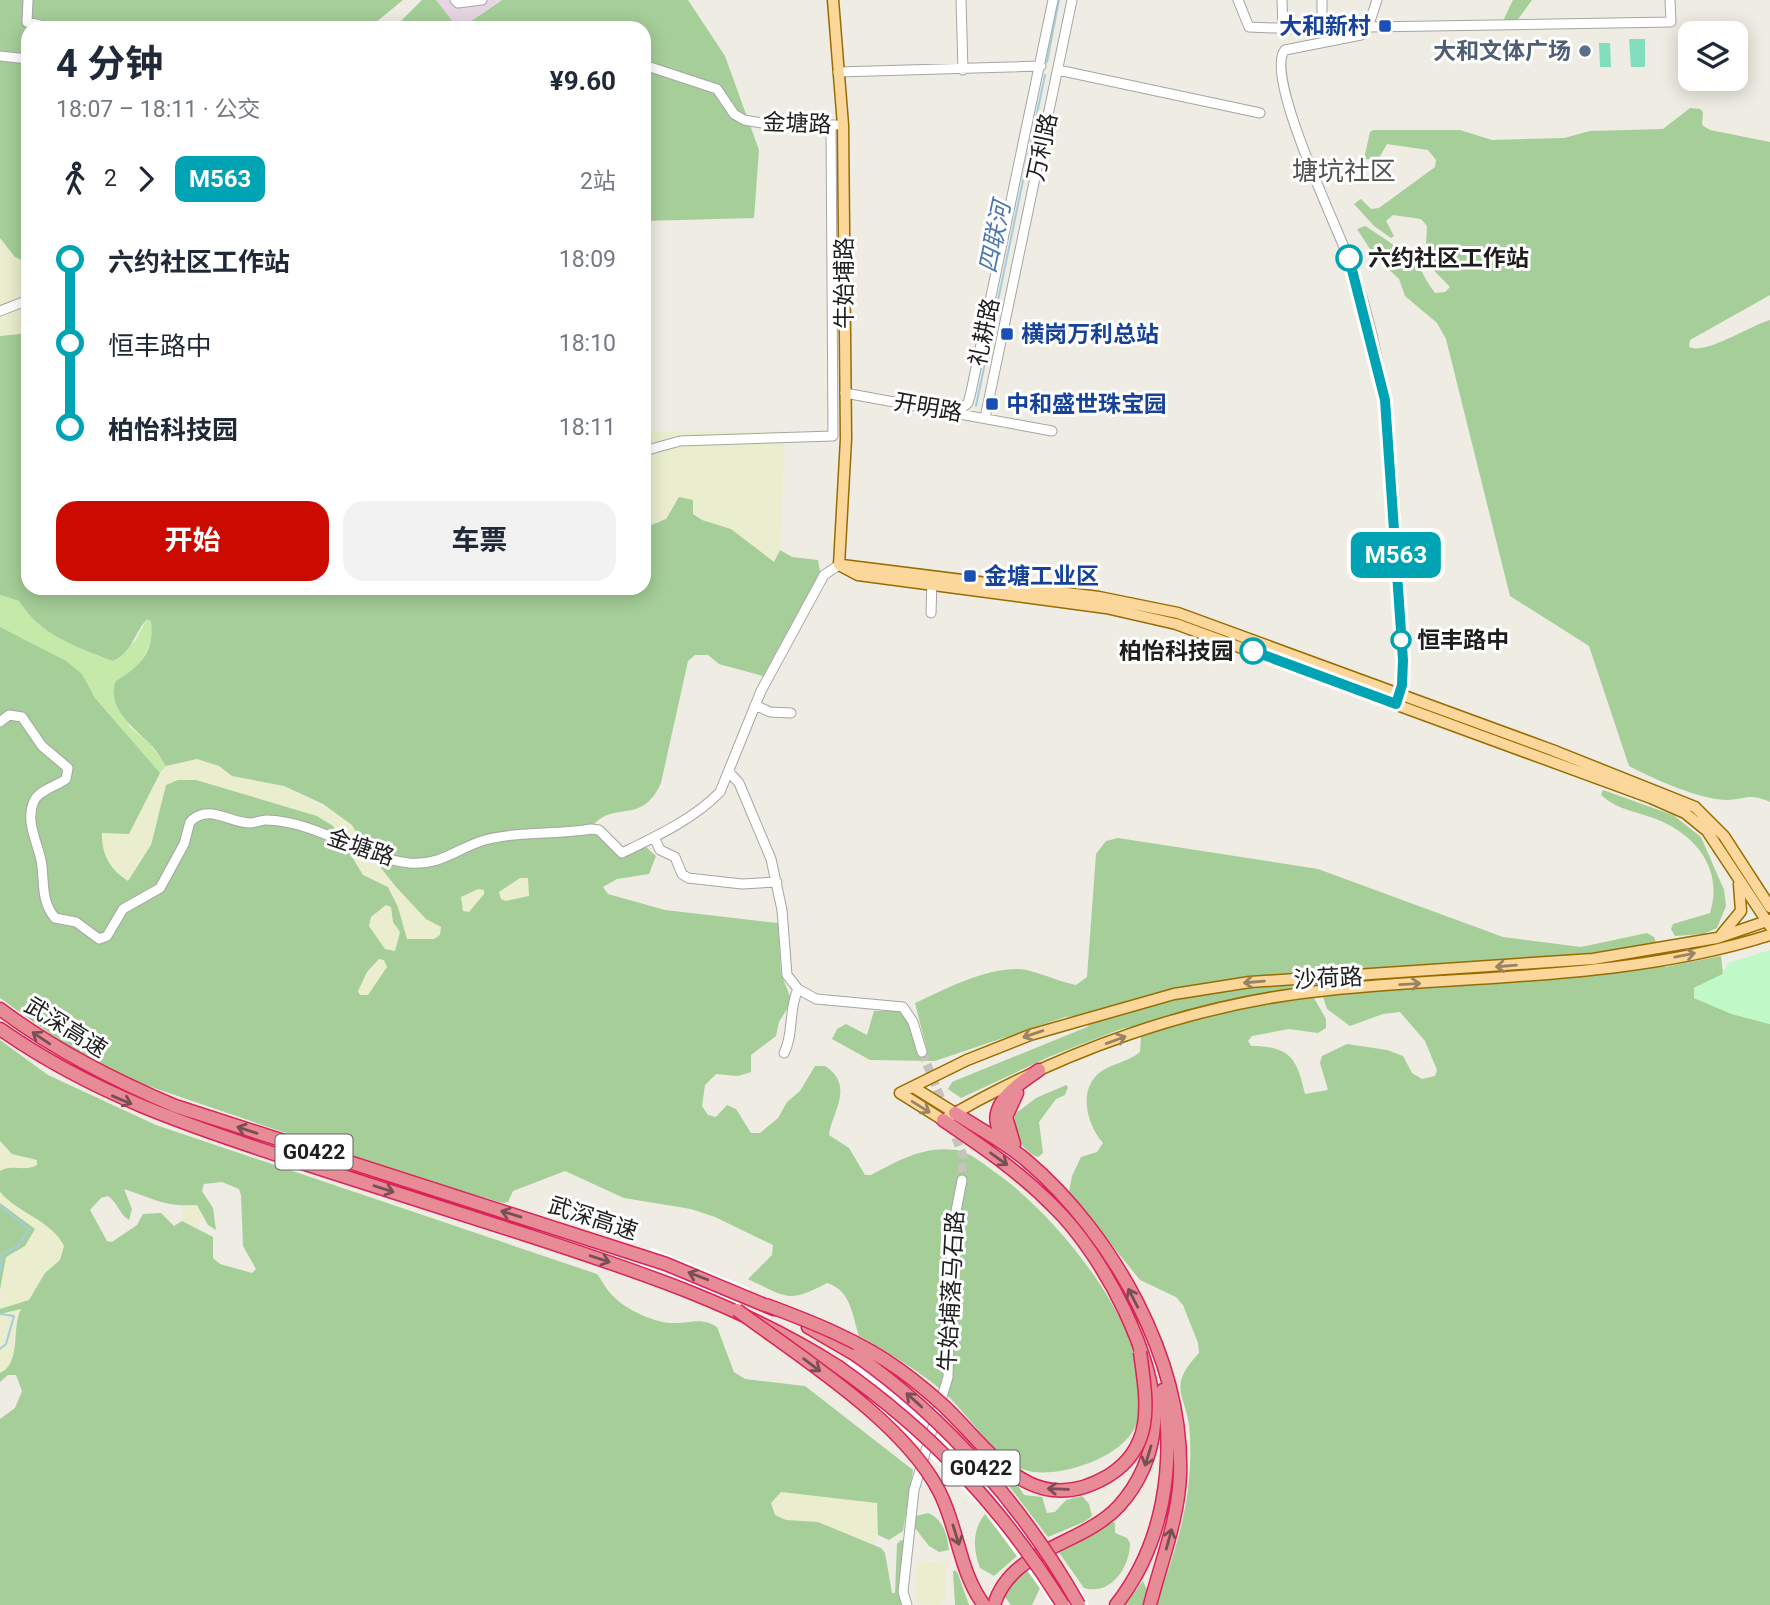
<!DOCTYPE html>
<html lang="zh">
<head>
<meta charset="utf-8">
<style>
  :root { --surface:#fff; --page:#f2f2f3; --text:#1f2937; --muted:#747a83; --accent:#cb0a00 }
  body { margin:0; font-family:Roboto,"Noto Sans SC",sans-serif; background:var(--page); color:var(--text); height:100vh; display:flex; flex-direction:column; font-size:26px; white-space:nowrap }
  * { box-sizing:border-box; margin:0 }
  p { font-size:23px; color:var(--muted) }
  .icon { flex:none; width:38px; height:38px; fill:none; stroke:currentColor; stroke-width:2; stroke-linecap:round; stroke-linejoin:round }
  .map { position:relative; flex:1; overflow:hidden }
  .drawer { position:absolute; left:21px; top:21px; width:630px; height:574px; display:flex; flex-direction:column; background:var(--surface); border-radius:21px; box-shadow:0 4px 18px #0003 }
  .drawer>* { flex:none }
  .badge { padding:0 14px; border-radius:10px; font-size:24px; line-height:46px }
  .controls { position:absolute; left:1678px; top:21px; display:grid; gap:14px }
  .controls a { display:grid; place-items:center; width:70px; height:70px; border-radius:14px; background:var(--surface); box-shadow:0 4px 18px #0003; font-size:35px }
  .map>.badge { position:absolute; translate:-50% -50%; box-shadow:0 0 0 4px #fff }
  .legs { display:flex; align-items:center; gap:10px; height:77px; padding:0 35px; font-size:23px }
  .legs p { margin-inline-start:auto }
  .overview { display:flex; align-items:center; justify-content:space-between; height:119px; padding:0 35px }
  h1 { font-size:38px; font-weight:700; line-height:52px }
  .primary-button { display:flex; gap:14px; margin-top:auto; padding:14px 35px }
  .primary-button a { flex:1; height:80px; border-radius:21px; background:var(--accent); color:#fff; font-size:28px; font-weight:700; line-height:80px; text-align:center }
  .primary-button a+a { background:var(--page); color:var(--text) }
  ul { padding:0 35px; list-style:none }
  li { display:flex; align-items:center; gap:24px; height:84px; font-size:26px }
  li i { display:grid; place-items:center; width:10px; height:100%; margin:0 9px; background:currentColor }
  li i::after { content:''; width:18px; height:18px; margin:-9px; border:5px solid; border-radius:50%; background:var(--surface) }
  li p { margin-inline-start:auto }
  li:first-child i { background:linear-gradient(#0000 50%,currentColor 0) }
  li:last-child i { background:linear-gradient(currentColor 50%,#0000 0) }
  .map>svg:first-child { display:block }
  .industrial { fill:#e8d5e3 }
  .farmland { fill:#eaeece }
  .grass { fill:#c5e9a9 }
  .forest { fill:#a5ce98; fill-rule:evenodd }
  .park { fill:#c0f9c7 }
  .pitch { fill:#81debf }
  .pier { fill:#fff }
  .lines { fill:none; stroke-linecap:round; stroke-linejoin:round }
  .stream { stroke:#a3cddd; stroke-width:2 }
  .minor-tunnel { stroke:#c5c3bc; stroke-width:9; stroke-dasharray:9 4.5; stroke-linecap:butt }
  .minor-casing { stroke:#a5a5a5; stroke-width:11 }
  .major-casing { stroke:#976d00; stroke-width:13 }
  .highway-casing { stroke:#da2359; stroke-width:15 }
  .minor { stroke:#fff; stroke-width:9 }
  .major { stroke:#fcd79b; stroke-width:10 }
  .highway { stroke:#e78b97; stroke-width:12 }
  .highway-bridge-casing { stroke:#da2359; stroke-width:15; stroke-linecap:butt }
  .highway-bridge { stroke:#e78b97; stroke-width:12 }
  .oneway { stroke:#988463 }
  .oneway2 { stroke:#784f54 }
  .line-1-casing { stroke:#fff; stroke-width:16 }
  .line-1 { stroke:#00a3b4; stroke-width:10 }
  .transit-dot { fill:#1a4fb4; stroke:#fff; stroke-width:2.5 }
  .service-dot { fill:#5c6f8a; stroke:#fff; stroke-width:2.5 }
  .stop-1-dot { fill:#fff; stroke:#00a3b4; stroke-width:3.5 }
  .labels { text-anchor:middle; stroke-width:6; stroke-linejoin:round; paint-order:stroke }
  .shield { fill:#fff; stroke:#626262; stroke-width:2 }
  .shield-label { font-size:21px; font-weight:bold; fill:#1e1e1e }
  .transit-label { font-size:23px; font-weight:bold; fill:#164399; stroke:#fff; text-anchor:start }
  .service-label { font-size:23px; font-weight:bold; fill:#4e5e75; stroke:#fff; text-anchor:end }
  .street-label { font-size:23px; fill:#1e1e1e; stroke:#fff }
  .stop-label { font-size:23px; font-weight:bold; fill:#1e1e1e; stroke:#fff; text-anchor:start }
  .water-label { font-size:24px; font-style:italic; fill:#4a77ad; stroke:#fff }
  .quarter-label { font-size:26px; fill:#515151; stroke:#fff }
</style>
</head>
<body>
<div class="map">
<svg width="1770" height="1605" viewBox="0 0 1770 1605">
  <rect width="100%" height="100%" fill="#efece3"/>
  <path class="industrial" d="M436 0H501L461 28H458Z"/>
  <path class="farmland" d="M0 238 15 257 28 263V336H0Z
    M785 431 780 550 774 563 731 529 702 520 693 514V500L670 508 666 519 644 528V432Z
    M197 759 219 766 232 776 284 786 340 816 352 825 364 847 410 902 426 919 441 927 440 935 434 939H407L393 894 388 887 363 875 333 826 294 808 218 788 156 821 151 845 128 881 114 872 101 848 102 833 129 834 153 782 166 766Z
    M520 878H528L529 896 506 901 501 899 499 892Z
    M478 889 484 890V894L469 912 463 911 461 897Z
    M389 905 400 932 395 951 390 952 376 940 369 922 383 906Z
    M379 959H384L387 968 368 995H360L358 991 362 982Z
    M0 1141 7 1149 37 1160V1166L32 1169 8 1167 0 1171Z
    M0 1192 21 1211 43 1222 57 1235 64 1246 60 1260 29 1300 0 1309 4 1261 6 1257 18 1251 25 1220 0 1203Z
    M197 1205 202 1209 199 1228 182 1221 181 1207Z
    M22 1308 17 1317 12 1361 0 1373V1314Z
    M781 1492 878 1503V1535L874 1545 818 1522 786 1520 775 1515 771 1503Z
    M916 1561 947 1563 945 1601 939 1605 915 1604Z"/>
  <path class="grass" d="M0 595 19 601C40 634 77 648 113 661L135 641 147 619 152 621C155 655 131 671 113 696L130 727 150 744 166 766 160 773 95 698 82 674 0 627Z"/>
  <path class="forest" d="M0 0H403L369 28H28V263L15 257 0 238Z
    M422 0H436L458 28H394Z
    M502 0H688L725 56 759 150 754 218 644 221V28H461Z
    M1513 0H1532L1516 22 1502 23Z
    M1690 108 1700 109 1703 112 1702 125 1710 130 1770 142V295L1690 340 1689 347C1706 355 1749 326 1770 320V802C1749 793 1748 799 1728 800 1700 800 1654 779 1629 766L1589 646 1510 596 1446 339 1437 323 1405 296 1399 279 1374 255 1357 229 1365 226C1375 232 1414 258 1418 265 1424 275 1427 283 1435 293L1445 292 1450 287C1422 257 1425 269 1427 226L1421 219 1393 215 1386 221 1394 236 1391 238 1374 226 1354 204 1361 199 1371 209 1379 208 1435 167 1436 160 1428 150 1387 144 1378 160 1364 159 1370 132 1373 130H1460L1492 140 1564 138 1590 131 1663 129Z
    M20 334 28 336V588H644V528L666 519 679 497 693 500V514L702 520 731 529 774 562 780 550 792 557 818 560 820 572 763 676 719 664 708 655H695L688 661 661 783C641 827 613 799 592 827L626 855 646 847 656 856 649 874 617 879 603 887 608 894 665 910 778 923 781 974 792 1001 779 1022 776 1036 751 1055V1072L738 1076 716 1074 705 1085 702 1106 708 1115 716 1117 727 1105 736 1109 751 1133H760L778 1118 787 1102 800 1091 815 1066H825C856 1086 831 1113 829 1135L849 1148 865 1175H871C898 1161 923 1146 955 1150 969 1151 985 1165 996 1173 1056 1214 1161 1340 1139 1418 1132 1441 1110 1455 1089 1463 1070 1470 1042 1477 1022 1469 999 1461 969 1417 951 1399 924 1373 892 1355 859 1336 852 1315 851 1290 827 1283 788 1304 786 1297 748 1279L772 1255 773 1245 715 1217 691 1209 624 1198 565 1171 513 1191 508 1202 503 1203 420 1179 122 1077 87 1060 0 998V627L66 661 82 674 95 698 160 773 129 834 102 833C101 854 110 870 128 881L151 845 166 785 178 780H196L317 816 333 826 363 875 388 887 398 907 407 939H434L440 935 441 927 426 919 397 888 364 847 352 825 323 804 284 786 232 776 219 766 197 759 166 766C160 758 156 749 149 743 134 728 105 706 116 681 141 666 155 651 151 621L147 619C133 635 133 651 113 661 76 647 40 635 19 601L0 595V336ZM520 878H528L529 896 506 901 501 899 499 892ZM478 889 484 890V894L469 912 463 911 461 897ZM386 905 391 907 393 922 400 932 395 951 385 949 369 926 371 917ZM379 959 384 960 387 967 368 995H360L358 991 367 972Z
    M1603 790 1673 815 1701 837 1724 890 1726 906 1717 928 1703 934 1675 936 1671 929 1673 924 1710 913C1723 872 1699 838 1661 821 1641 812 1618 811 1601 795Z
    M1118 838 1318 869 1503 937 1581 947 1647 933 1654 937 1665 967 1721 956 1723 974 1694 988V998L1732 1014 1770 1024V1605H1156C1177 1547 1193 1499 1190 1437 1189 1395 1164 1390 1199 1353L1198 1343 1183 1305 1176 1297 1140 1280 1069 1192 1072 1176 1081 1157 1097 1152 1103 1143C1089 1127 1078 1095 1096 1076 1107 1064 1127 1063 1140 1052L1141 1037 1130 1027 1121 1029 1051 1056 961 1098 948 1089 952 1082 1087 1027 1090 1024 1088 1015 1065 1017 935 1061 870 1060 832 1039 837 1029 846 1024 867 1035 874 1011H900L910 1025 918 1053 927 1050 915 1003C946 989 984 968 1019 969 1034 970 1060 982 1076 985L1087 977 1096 854 1106 841ZM1323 997 1327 1009 1350 1026 1383 1014 1400 1012 1425 1041 1437 1070 1435 1076 1422 1079 1412 1073 1403 1056 1387 1050 1347 1044 1322 1056 1320 1063 1328 1090 1305 1094C1297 1058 1290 1046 1251 1046L1248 1041 1252 1036 1289 1029 1318 1033 1326 1028V1019L1314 998Z
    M0 1040 48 1075 156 1125 597 1274C603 1282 607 1291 614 1297 626 1310 657 1324 675 1323 692 1323 702 1317 717 1327L734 1372 745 1379 805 1386 913 1470 903 1531 889 1540 878 1535 877 1503 781 1492 771 1503 775 1515 786 1520 818 1522 881 1548 885 1553 892 1593H895L897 1544 901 1540 905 1541 908 1583 903 1605H0V1419L15 1408 22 1391 16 1375H8L0 1382V1373C22 1363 11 1328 21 1309L0 1314V1309L29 1300 45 1273 60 1260 64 1246C51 1220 19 1214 0 1192V1171C13 1164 26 1172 37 1165V1160L12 1154 0 1141ZM222 1182 239 1189 241 1195 243 1246 256 1269 252 1273 220 1264 213 1258V1237L182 1221 174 1226 161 1213 143 1214 137 1225 112 1242 107 1241 90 1210 101 1198 108 1196C118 1203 119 1214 129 1220L132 1209 124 1189C155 1199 163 1207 197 1205L208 1225 216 1230 213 1208 202 1191 204 1184Z
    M1066 1085 1068 1087 1065 1095 1056 1099 1039 1122 1043 1153 1038 1157C1020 1151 1013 1131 1015 1114L1036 1098Z
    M0 1203 35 1229 25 1246 6 1257 0 1290Z
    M1009 1481 1017 1484 1024 1495 1042 1497 1047 1513 1055 1512 1066 1500 1082 1496 1089 1504 1092 1516 1084 1522 1048 1537 1006 1482Z
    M928 1513C943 1519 947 1534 949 1550L939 1552 929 1546 915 1528 916 1516Z
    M985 1514 1017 1556 994 1576 980 1568C973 1549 972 1530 985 1514Z
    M1112 1521 1115 1523V1533L1127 1538 1130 1543C1130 1567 1111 1596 1084 1588L1058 1551Z
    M1026 1568 1040 1588 1032 1605H1011L1005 1597 1008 1586Z
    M955 1570 958 1574 969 1605H955L953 1572Z
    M1143 1581 1147 1590 1144 1605H1125Z"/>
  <path class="park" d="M1770 950V1024L1732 1014 1694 998V988L1723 974 1728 963Z"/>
  <path class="pitch" d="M1629 39H1645V67H1631Z
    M1599 43H1610L1611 67H1600Z"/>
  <path class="pier" d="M652 1248 750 1288 729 1316 634 1276Z
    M859 1350 935 1409 1001 1479 1081 1590 1089 1605H1052L984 1510 901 1428 834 1378Z"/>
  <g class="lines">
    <path class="stream" d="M1047 62 1059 0
      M976 406 1045 75
      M0 1206 29 1229 18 1246 2 1254 0 1272
      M0 1314 14 1316 6 1344 0 1349"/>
    <path class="minor-tunnel" d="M922 1052 945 1109
      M951 1125 963 1156 962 1180"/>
    <defs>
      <path id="minor" d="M28 0 27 22 52 28
        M455 0 458 3 482 0
        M961 0 963 70
        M1238 0 1249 27 1322 30V0
        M1282 0 1283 29
        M1377 0 1368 27 1361 35 1285 50C1263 74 1338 229 1350 262 1398 388 1394 528 1403 660L1398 700
        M1368 27 1671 22 1670 0
        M0 56 28 59
        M644 65 717 89 734 114 744 120 768 124 836 125
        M1058 70 1260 113
        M838 72 1041 66
        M0 311 28 300
        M845 393 1052 431
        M957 412 968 403 971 392 1053 0
        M985 418 1072 0
        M644 451 680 441 833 436 831 125
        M931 613 932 581
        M755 705 770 712 791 713
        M0 722 9 715 22 717 42 746 68 768 66 779C57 786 39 790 34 801 25 821 37 841 41 860 45 881 40 900 55 918L76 922 99 939 107 936 123 909 160 888 184 844 190 822C208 803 230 823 250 823 256 823 261 820 266 820 317 821 360 857 409 863 441 866 457 848 485 840 518 831 557 835 591 829L599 830 622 853C655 837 694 819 720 792L761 691 824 575 839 565
        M729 772 739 783 771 859 782 910 787 975 798 989 816 999 903 1007 913 1022 922 1052
        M654 837 660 850 675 857 682 874 688 878 742 884 777 882
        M784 1053C794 1035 788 1010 798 989
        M907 1605 903 1592 914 1490 948 1377 952 1232 962 1180"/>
      <path id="major" d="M833 0 843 125 846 439 839 565
        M839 565 858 575 1106 608 1176 624 1651 798 1685 813 1707 831 1770 926
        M842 565 1099 597 1178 613 1552 750 1695 807 1724 836 1770 907
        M1722 934 1741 911 1739 884
        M913 1087 955 1113
        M900 1093 943 1120C1059 1052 1194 1003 1328 990 1474 975 1628 980 1770 935
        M900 1093 967 1060 1030 1035 1174 994 1250 982 1593 959 1717 938 1770 920"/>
      <path id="highway" d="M0 1009C55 1050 112 1079 175 1106L666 1264 774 1309
        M0 1029C93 1094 186 1125 293 1160 372 1185 451 1211 530 1236 637 1271 741 1305 837 1366
        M955 1113C978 1128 1005 1142 1026 1160 1113 1234 1184 1360 1180 1476 1178 1520 1161 1562 1150 1605
        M943 1120C983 1147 1021 1173 1055 1208 1102 1254 1158 1358 1154 1425 1152 1455 1139 1484 1119 1506 1082 1546 1011 1548 994 1605
        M1008 1144C978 1110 1013 1088 1039 1070
        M1014 1144 1006 1117 1017 1093
        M808 1327 856 1355
        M1116 1605C1164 1544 1175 1465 1163 1390"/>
    </defs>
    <use href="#minor" class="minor-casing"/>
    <use href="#major" class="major-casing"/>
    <use href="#highway" class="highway-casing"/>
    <use href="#minor" class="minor"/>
    <use href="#major" class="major"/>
    <use href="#highway" class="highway"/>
    <defs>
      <path id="highway-bridge" d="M766 1305C812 1322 860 1341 900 1370 915 1381 931 1394 945 1407 992 1452 1032 1521 1108 1476 1157 1446 1146 1398 1140 1352
        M737 1310C800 1357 903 1421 939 1491 958 1527 959 1572 984 1605
        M856 1355C948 1420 1024 1508 1079 1605
        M837 1366C931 1432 1002 1507 1063 1605"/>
    </defs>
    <use href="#highway-bridge" class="highway-bridge-casing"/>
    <use href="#highway-bridge" class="highway-bridge"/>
  </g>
  <defs><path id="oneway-shaft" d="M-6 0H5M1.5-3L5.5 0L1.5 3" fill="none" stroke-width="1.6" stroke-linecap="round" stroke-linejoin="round" transform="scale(1.75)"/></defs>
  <g class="oneway">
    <use href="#oneway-shaft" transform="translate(1685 955) rotate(-11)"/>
    <use href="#oneway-shaft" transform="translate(1506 966) rotate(175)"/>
    <use href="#oneway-shaft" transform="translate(1254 982) rotate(175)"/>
    <use href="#oneway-shaft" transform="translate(1410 984) rotate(-3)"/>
    <use href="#oneway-shaft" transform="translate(1033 1034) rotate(161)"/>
    <use href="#oneway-shaft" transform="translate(1116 1040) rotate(-20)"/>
    <use href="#oneway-shaft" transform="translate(921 1107) rotate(32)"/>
  </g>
  <g class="oneway2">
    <use href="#oneway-shaft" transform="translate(41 1038) rotate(-146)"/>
    <use href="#oneway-shaft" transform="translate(122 1100) rotate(23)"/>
    <use href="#oneway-shaft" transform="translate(247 1130) rotate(-162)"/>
    <use href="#oneway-shaft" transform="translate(999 1159) rotate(36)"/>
    <use href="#oneway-shaft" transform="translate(384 1189) rotate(18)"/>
    <use href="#oneway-shaft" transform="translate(511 1214) rotate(-163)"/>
    <use href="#oneway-shaft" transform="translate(600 1259) rotate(18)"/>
    <use href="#oneway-shaft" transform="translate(698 1276) rotate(-159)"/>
    <use href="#oneway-shaft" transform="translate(1133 1298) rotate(-117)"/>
    <use href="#oneway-shaft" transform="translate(812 1365) rotate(37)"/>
    <use href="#oneway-shaft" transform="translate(914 1400) rotate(-138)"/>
    <use href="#oneway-shaft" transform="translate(1148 1456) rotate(107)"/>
    <use href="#oneway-shaft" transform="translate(1058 1489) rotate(-178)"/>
    <use href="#oneway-shaft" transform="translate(956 1535) rotate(73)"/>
    <use href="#oneway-shaft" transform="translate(1169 1539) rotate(-75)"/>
  </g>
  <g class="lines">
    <defs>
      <path id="line-1" d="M1253 651 1396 704 1402 685 1403 660 1385 400 1349 258"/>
    </defs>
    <use href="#line-1" class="line-1-casing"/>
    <use href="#line-1" class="line-1"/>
  </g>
  <g class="transit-dot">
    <rect x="1378" y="19" width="14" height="14" rx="3.5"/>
    <rect x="1000" y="327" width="14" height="14" rx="3.5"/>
    <rect x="985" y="397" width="14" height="14" rx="3.5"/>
    <rect x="963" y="569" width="14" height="14" rx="3.5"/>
  </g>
  <circle class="service-dot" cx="1585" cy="51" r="7"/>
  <g class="stop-1-dot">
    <circle cx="1349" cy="258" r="12"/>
    <circle cx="1401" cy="640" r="9"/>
    <circle cx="1253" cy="651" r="12"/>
  </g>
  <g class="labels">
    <g class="shield">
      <rect x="275.5" y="1134.5" width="77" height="35" rx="5"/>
      <rect x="942.5" y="1450.5" width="77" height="35" rx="5"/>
    </g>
    <g class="shield-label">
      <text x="314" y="1159">G0422</text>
      <text x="981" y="1475">G0422</text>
    </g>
    <g class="transit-label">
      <text x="1371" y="34" text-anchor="end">大和新村</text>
      <text x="1021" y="342">横岗万利总站</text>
      <text x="1006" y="412">中和盛世珠宝园</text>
      <text x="984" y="584">金塘工业区</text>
    </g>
    <g class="service-label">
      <text x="1571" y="59">大和文体广场</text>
    </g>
    <g class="street-label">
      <text transform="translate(797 123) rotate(2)" y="8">金塘路</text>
      <text transform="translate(1042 147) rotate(-78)" y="8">万利路</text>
      <text transform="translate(844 283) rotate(-90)" y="8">牛始埔路</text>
      <text transform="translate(984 332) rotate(-78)" y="8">礼耕路</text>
      <text transform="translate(928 407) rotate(10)" y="8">开明路</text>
      <text transform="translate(361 847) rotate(19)" y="8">金塘路</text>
      <text transform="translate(1328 978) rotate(-3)" y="8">沙荷路</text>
      <text transform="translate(66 1027) rotate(32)" y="8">武深高速</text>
      <text transform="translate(593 1218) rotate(18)" y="8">武深高速</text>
      <text transform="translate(951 1291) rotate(-87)" y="8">牛始埔落马石路</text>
    </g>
    <g class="stop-label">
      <text x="1368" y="266">六约社区工作站</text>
      <text x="1417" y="648">恒丰路中</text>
      <text x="1234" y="659" text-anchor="end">柏怡科技园</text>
    </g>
    <g class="water-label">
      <text transform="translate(995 237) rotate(-78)" y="8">四联河</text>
    </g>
    <g class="quarter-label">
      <text x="1344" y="180">塘坑社区</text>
    </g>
  </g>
</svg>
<div class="controls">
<a><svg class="icon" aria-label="layers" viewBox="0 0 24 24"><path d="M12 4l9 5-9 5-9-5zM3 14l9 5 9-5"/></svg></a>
</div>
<b class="badge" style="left:1396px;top:555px;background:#00a3b4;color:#fff">M563</b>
<section class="drawer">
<div class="overview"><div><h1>4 分钟</h1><p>18:07 – 18:11 · 公交</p></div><b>¥9.60</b></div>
<div class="legs"><svg class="icon" aria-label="walk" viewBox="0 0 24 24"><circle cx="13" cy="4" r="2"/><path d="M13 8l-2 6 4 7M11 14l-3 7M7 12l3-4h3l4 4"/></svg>2<svg class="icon" aria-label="forward" viewBox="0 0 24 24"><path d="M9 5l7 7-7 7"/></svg><b class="badge" style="background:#00a3b4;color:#fff">M563</b><p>2站</p></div>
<ul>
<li><i style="color:#00a3b4"></i><b>六约社区工作站</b><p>18:09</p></li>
<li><i style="color:#00a3b4"></i><span>恒丰路中</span><p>18:10</p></li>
<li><i style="color:#00a3b4"></i><b>柏怡科技园</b><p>18:11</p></li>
</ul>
<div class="primary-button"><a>开始</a><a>车票</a></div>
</section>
</div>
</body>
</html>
